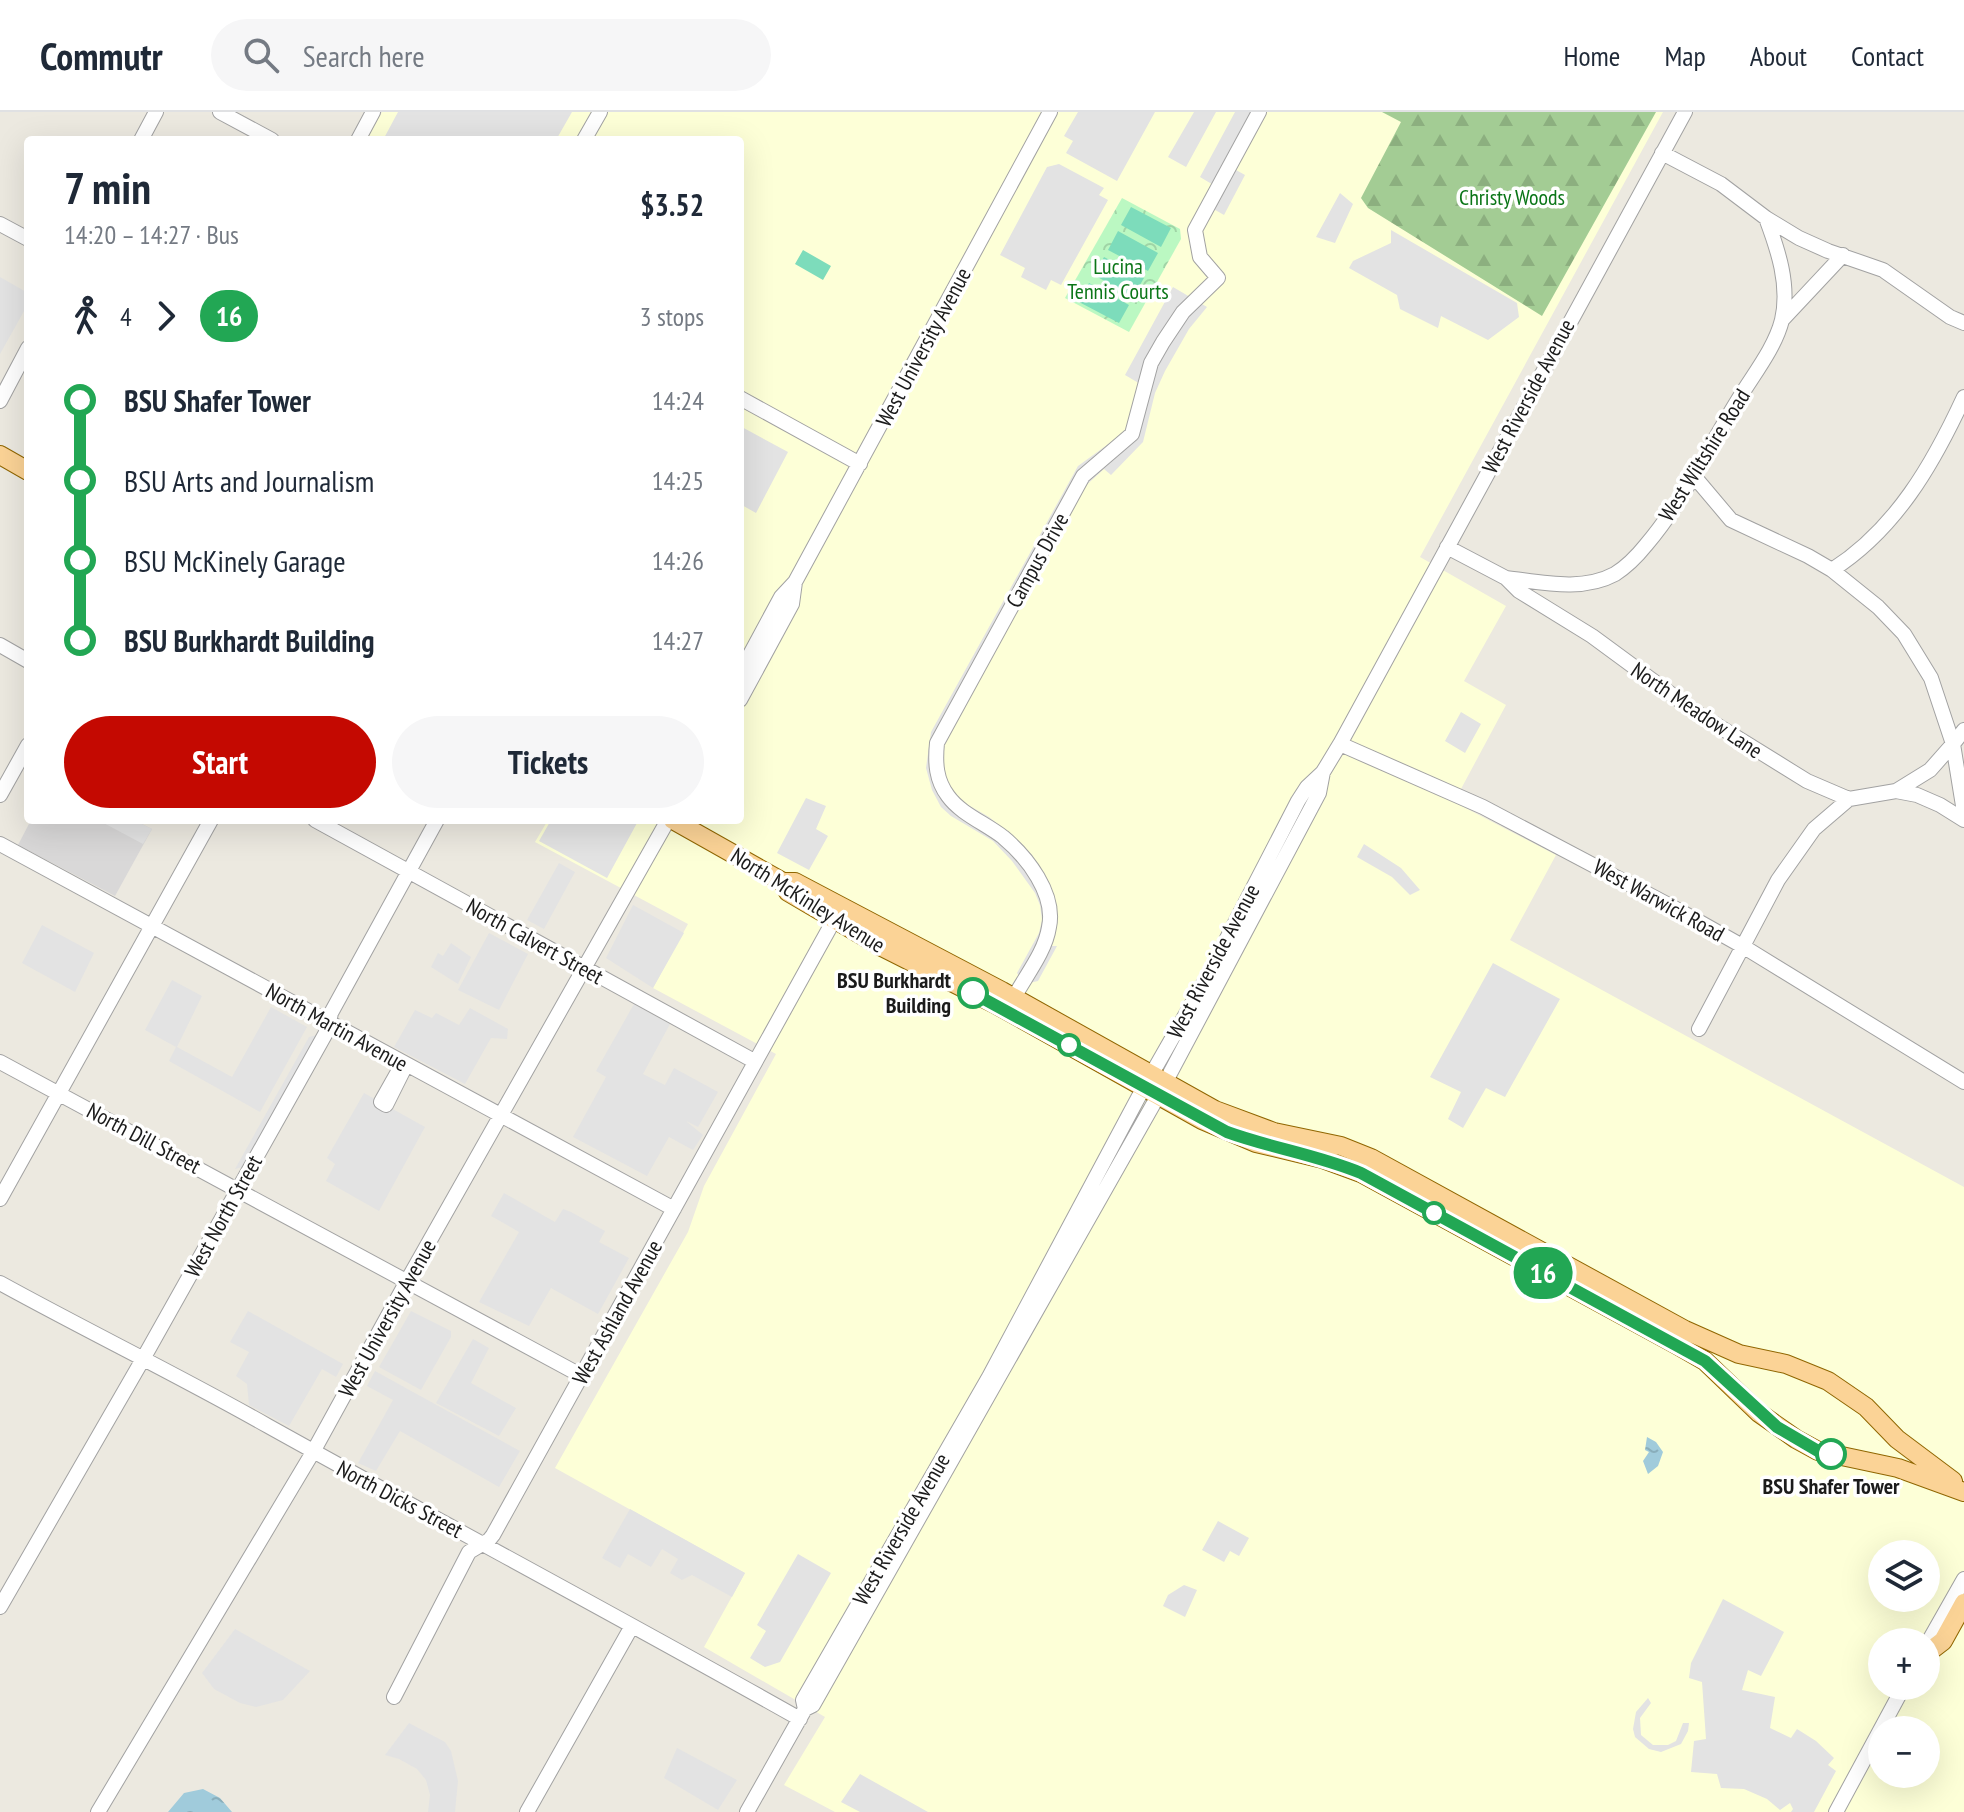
<!DOCTYPE html>
<html lang="en">
<head>
<meta charset="utf-8">
<style>
  :root { --surface:#fff; --page:#f6f6f7; --text:#1f2937; --muted:#747a83; --line:#e0e1e3; --accent:#c40901 }
  body { margin:0; font-family:"PT Sans Narrow",sans-serif; background:var(--page); color:var(--text); height:100vh; display:flex; flex-direction:column; font-size:30px; white-space:nowrap }
  * { box-sizing:border-box; margin:0 }
  p { font-size:26px; color:var(--muted) }
  .icon { flex:none; width:44px; height:44px; fill:none; stroke:currentColor; stroke-width:2; stroke-linecap:round; stroke-linejoin:round }
  .map { position:relative; flex:1; overflow:hidden }
  .panel { position:absolute; left:24px; top:24px; width:720px; height:688px; display:flex; flex-direction:column; background:var(--surface); border-radius:8px; box-shadow:0 8px 32px #0002 }
  .panel>* { flex:none }
  .badge { padding:0 16px; border-radius:26px; font-size:28px; line-height:52px }
  .buttons { position:absolute; left:1868px; top:1428px; display:grid; gap:16px }
  .buttons a { display:grid; place-items:center; width:72px; height:72px; border-radius:50%; background:var(--surface); box-shadow:0 8px 32px #0002; font-size:40px }
  .map>.badge { position:absolute; translate:-50% -50%; box-shadow:0 0 0 4px #fff }
  .legs { display:flex; align-items:center; gap:12px; height:88px; padding:0 40px; font-size:26px }
  .legs p { margin-inline-start:auto }
  .summary { display:flex; align-items:center; justify-content:space-between; height:136px; padding:0 40px }
  h1 { font-size:44px; font-weight:700; line-height:60px }
  .cta { display:flex; gap:16px; margin-top:auto; padding:16px 40px }
  .cta a { flex:1; height:92px; border-radius:48px; background:var(--accent); color:#fff; font-size:32px; font-weight:700; line-height:92px; text-align:center }
  .cta a+a { background:var(--page); color:var(--text) }
  ul { padding:0 40px; list-style:none }
  li { display:flex; align-items:center; gap:28px; height:80px; font-size:30px }
  li i { display:grid; place-items:center; width:12px; height:100%; margin:0 10px; background:currentColor }
  li i::after { content:''; width:20px; height:20px; margin:-10px; border:6px solid; border-radius:50%; background:var(--surface) }
  li p { margin-inline-start:auto }
  li:first-child i { background:linear-gradient(#0000 50%,currentColor 0) }
  li:last-child i { background:linear-gradient(currentColor 50%,#0000 0) }
  header { display:flex; align-items:center; gap:48px; box-sizing:border-box; height:112px; padding:0 40px; background:var(--surface); border-bottom:2px solid var(--line) }
  header strong { font-size:38px }
  nav { display:flex; gap:44px; margin-inline-start:auto; font-size:28px }
  .search { width:560px; height:72px; background:var(--page); display:flex; align-items:center; gap:20px; box-sizing:border-box; padding:0 28px; border-radius:44px; color:var(--muted); font-size:30px }
  .map>svg:first-child { display:block }
  .residential { fill:#d9d8d8 }
  .education { fill:#fdffd7; fill-rule:evenodd }
  .forest { fill:url(#forest-firs) }
  .park { fill:url(#park-crowns) }
  .pitch { fill:#7ddcbb }
  .parking { fill:#e3e3e3 }
  .water { fill:url(#water-ripples) }
  .lines { fill:none; stroke-linecap:round; stroke-linejoin:round }
  .minor-casing { stroke:#a2a2a2; stroke-width:16 }
  .major-casing { stroke:#906601; stroke-width:20 }
  .minor { stroke:#fff; stroke-width:14 }
  .major { stroke:#fbd396; stroke-width:18 }
  .line-1-casing { stroke:#fff; stroke-width:18 }
  .line-1 { stroke:#22a754; stroke-width:12 }
  .stop-1-dot { fill:#fff; stroke:#22a754; stroke-width:4 }
  .labels { text-anchor:middle; stroke-width:7; stroke-linejoin:round; paint-order:stroke }
  .park-label { font-size:22px; fill:#0b7618; stroke:#fff }
  .street-label { font-size:22px; fill:#1b1b1b; stroke:#fff }
  .stop-label { font-size:22px; font-weight:bold; fill:#1b1b1b; stroke:#fff; text-anchor:end }
</style>
</head>
<body>
<header>
<strong>Commutr</strong>
<div class="search"><svg class="icon" aria-label="search" viewBox="0 0 24 24"><circle cx="10" cy="10" r="6"/><path d="M15 15l6 6"/></svg>Search here</div>
<nav><a>Home</a><a>Map</a><a>About</a><a>Contact</a></nav>
</header>
<div class="map">
<svg width="1964" height="1700" viewBox="0 0 1964 1700">
  <defs>
    <pattern id="forest-firs" width="22" height="20" patternUnits="userSpaceOnUse" patternTransform="scale(2)"><rect width="22" height="20" fill="#a3cc94"/><path d="M5 1l3.5 6h-7zM16 11l3.5 6h-7z" fill="#8caf7f"/></pattern>
    <pattern id="park-crowns" width="20" height="18" patternUnits="userSpaceOnUse" patternTransform="scale(2)"><rect width="20" height="18" fill="#bbf8c2"/><path d="M2 6a3 3 0 1 1 6 0M12 15a3 3 0 1 1 6 0" fill="none" stroke="#a0d4a6"/></pattern>
    <pattern id="water-ripples" width="26" height="14" patternUnits="userSpaceOnUse" patternTransform="scale(2)"><rect width="26" height="14" fill="#a0cbdb"/><path d="M2 4q2-2 4 0t4 0M15 11q2-2 4 0t4 0" fill="none" stroke="#89aebb"/></pattern>
  </defs>
  <rect width="100%" height="100%" fill="#ece9e0"/>
  <path class="residential" d="M31 708H134L152 717 115 784 18 733Z"/>
  <path class="education" d="M382 0H1663L1420 445 1506 494 1464 569 1506 593 1454 690 1556 743 1510 828 1964 1075V1700H835L784 1673 825 1605 704 1535 745 1461 555 1356 688 1120 704 1074 776 942 653 876 688 812 535 730 548 708H740V28H366ZM1882 1442H1926V1486H1882ZM1882 1530H1926V1574H1882ZM1882 1618H1926V1662H1882Z"/>
  <path class="forest" d="M1382 0H1656L1542 204 1368 96 1361 86 1401 10Z"/>
  <path class="park" d="M1122 86 1180 117 1181 127 1129 220 1065 186Z"/>
  <path class="pitch" d="M1131 95 1171 116 1161 135 1121 113Z
    M1118 119 1158 141 1148 159 1108 138Z
    M803 138 831 154 823 168 795 152Z
    M1104 145 1144 166 1133 185 1094 163Z
    M1089 171 1129 193 1119 211 1079 190Z"/>
  <path class="parking" d="M398 0H572L556 28H383Z
    M1078 0H1155L1117 69 1066 41 1073 29 1064 24Z
    M1194 0H1216L1186 55 1168 45Z
    M1235 0H1255L1227 53 1245 63 1224 103 1210 95 1220 77 1200 65Z
    M1059 52 1104 76 1099 83 1108 88 1061 173 1051 168 1046 178 1021 165 1025 156 1000 143 1047 55Z
    M1340 81 1353 92 1335 131 1316 125Z
    M1391 118 1517 191 1519 205 1488 228 1441 204 1438 216 1400 197 1397 183 1349 156 1353 149 1391 131Z
    M0 165 28 181V192L0 242Z
    M1173 175 1207 195 1189 217 1165 259 1155 281 1143 330 1111 363 1104 357 1082 377 947 623 941 639 943 659 952 679 963 690 989 705 1021 731 1032 743 1053 782 1054 815 1047 834H1057L1038 869 1025 872 1017 861 1039 821 1042 808 1040 793 1035 781 1012 749 993 729 951 704 941 695 932 678 926 656 931 620 1078 354 1129 317 1142 273 1125 263Z
    M740 314 788 340 756 401 740 392Z
    M1461 600 1481 612 1465 641 1445 629Z
    M806 686 826 694 816 717 828 724 809 758 777 741Z
    M98 708H134L152 717 143 732Z
    M551 708H632L637 711 607 766 539 729Z
    M1364 732 1401 756 1420 778 1410 783 1392 765 1357 745Z
    M559 751 575 760 544 817 527 808Z
    M633 793 684 821 653 876 606 846Z
    M42 813 94 841 75 880 22 851Z
    M489 821 528 842 499 898 458 878Z
    M451 831 471 845 458 872 431 855 438 841 443 844Z
    M1493 851 1560 887 1505 985 1486 976 1463 1016 1448 1007 1461 980 1430 965Z
    M172 868 202 884 177 935 232 965 271 895 307 915 260 1000 169 949 176 935 145 918Z
    M634 892 670 912 643 962 665 973 674 956 718 980 698 1015 686 1009 703 1023 693 1038 669 1025 647 1064 573 1025 606 965 596 959Z
    M470 896 508 917 507 927 491 926 465 972 394 935 415 898 432 906 436 901 459 913Z
    M321 922 246 1054 235 1057 309 925Z
    M364 981 425 1015 379 1099 326 1069 335 1052 327 1046Z
    M504 1081 555 1110 563 1097 571 1100 605 1119 599 1130 629 1146 598 1202 551 1176 529 1214 479 1190 519 1120 491 1104Z
    M248 1199 343 1252 336 1265 322 1257 289 1314 249 1293 247 1272 236 1264 249 1240 230 1230Z
    M411 1199 451 1219V1225L421 1278 379 1255Z
    M473 1227 489 1236 471 1271 516 1296 499 1324 436 1291Z
    M375 1259 520 1339 499 1375 400 1319 376 1359 358 1351 393 1288 367 1274Z
    M630 1397 745 1461 732 1485 692 1463 682 1468 670 1461 678 1447 662 1437 651 1455 628 1442 620 1456 602 1446Z
    M1218 1409 1249 1426 1239 1444 1230 1439 1224 1450 1202 1438Z
    M798 1442 831 1461 780 1550 765 1555 750 1546 766 1519 757 1513Z
    M1184 1473 1197 1478 1185 1505 1163 1494 1168 1483Z
    M1723 1487 1784 1520 1761 1564 1748 1558 1742 1578 1775 1585 1770 1616 1791 1626 1797 1617 1816 1629 1834 1646 1828 1653 1836 1659 1814 1700H1791L1793 1697 1790 1691 1780 1698 1767 1687 1744 1677 1721 1676 1717 1662 1691 1660 1694 1629 1706 1627 1702 1570 1689 1566 1691 1551Z
    M235 1517 310 1559 283 1588 256 1595 240 1591 214 1577 202 1561Z
    M1648 1586 1651 1591 1640 1606 1641 1623 1653 1633H1668L1676 1629 1683 1611H1689L1688 1619 1681 1632 1661 1640 1649 1637 1635 1625 1633 1617 1636 1600Z
    M409 1611 445 1630 451 1639 458 1669 455 1700H428L430 1683 426 1668 417 1657 399 1647 385 1643Z
    M677 1636 737 1668 718 1698 664 1666Z
    M860 1662 928 1700H860L841 1690Z"/>
  <path class="water" d="M1647 1325 1656 1330 1663 1340 1658 1354 1648 1362 1643 1349 1649 1340 1645 1338Z
    M203 1677 220 1686 232 1700H168L184 1681Z"/>
  <g class="lines">
    <defs>
      <path id="minor" d="M220 0 272 28
        M141 28 156 0
        M358 28 373 0
        M584 28 600 0
        M1662 41 1721 72 1766 106 1799 126 1828 139 1883 158 1950 205 1964 211
        M0 112 28 127
        M1783 207 1843 143
        M740 286 860 352
        M0 289 28 236
        M1693 363 1731 408 1808 444 1832 458 1878 495 1904 522 1931 566 1953 632 1930 658 1896 679
        M1447 435 1506 466 1519 479 1592 524 1694 599 1807 669 1849 687 1896 679 1917 683 1940 693 1964 708
        M1832 458C1896 417 1933 352 1964 285
        M1506 466C1541 470 1582 480 1615 462 1626 455 1638 443 1646 433 1682 391 1709 335 1738 288 1753 263 1775 236 1782 208 1790 173 1778 138 1766 106
        M0 533 28 549
        M740 561 781 485 795 470 1050 0
        M740 588 792 492 795 470
        M1964 618 1953 632 1964 700
        M1340 632 1483 695 1680 799 1744 835 1964 970
        M0 683 28 633
        M315 708 754 949
        M0 732 674 1097
        M1010 893C1022 868 1045 842 1049 815 1056 782 1027 745 1003 725 985 711 961 702 948 684 936 668 935 651 937 631L1083 364 1132 322 1151 251 1163 230 1183 200 1218 166 1200 145 1195 118 1259 0
        M1699 917 1778 768 1814 717 1849 687
        M0 950 582 1264
        M403 951 381 990 386 993 406 953
        M0 1087 211 708
        M0 1171C89 1220 180 1264 268 1314 444 1412 623 1507 800 1607
        M0 1495 143 1247 285 994 327 919 331 901 437 708
        M1926 1534 1964 1467
        M394 1585 469 1440 489 1428 493 1423 834 808
        M805 1597 813 1593 1158 984 1319 681 1323 660
        M98 1700 313 1340 412 1160 668 708
        M527 1700 632 1514
        M747 1700 805 1597 803 1588 989 1265 1138 986 1206 867 1298 689 1307 675 1323 660 1340 632 1685 0
        M1836 1700 1904 1574"/>
      <path id="major" d="M0 343 28 359
        M673 708 783 770 788 780 880 834 995 892 1202 1008 1256 1031 1323 1047 1361 1061 1677 1233 1705 1249 1759 1301 1796 1327 1818 1339 1898 1356 1964 1380
        M783 770H795L831 789 1002 879 1215 998 1274 1020 1341 1034 1371 1046 1685 1218 1739 1242 1786 1252 1828 1269 1866 1295 1897 1327 1953 1369
        M1926 1542 1943 1529 1964 1491"/>
    </defs>
    <use href="#minor" class="minor-casing"/>
    <use href="#major" class="major-casing"/>
    <use href="#minor" class="minor"/>
    <use href="#major" class="major"/>
  </g>
  <g class="lines">
    <defs>
      <path id="line-1" d="M973 881 1227 1020C1271 1036 1318 1043 1361 1061L1705 1249 1777 1315 1818 1339 1831 1342"/>
    </defs>
    <use href="#line-1" class="line-1-casing"/>
    <use href="#line-1" class="line-1"/>
  </g>
  <g class="stop-1-dot">
    <circle cx="973" cy="881" r="14"/>
    <circle cx="1069" cy="933" r="10"/>
    <circle cx="1434" cy="1101" r="10"/>
    <circle cx="1831" cy="1342" r="14"/>
  </g>
  <g class="labels">
    <g class="park-label">
      <text x="1512" y="93">Christy Woods</text>
      <text x="1118" y="162">Lucina<tspan x="1118" dy="25">Tennis Courts</tspan></text>
    </g>
    <g class="street-label">
      <text transform="translate(923 235) rotate(-62)" y="8">West University Avenue</text>
      <text transform="translate(1528 284) rotate(-62)" y="8">West Riverside Avenue</text>
      <text transform="translate(1704 343) rotate(-58)" y="8">West Wiltshire Road</text>
      <text transform="translate(1037 448) rotate(-61)" y="8">Campus Drive</text>
      <text transform="translate(1697 598) rotate(34)" y="8">North Meadow Lane</text>
      <text transform="translate(808 788) rotate(32)" y="8">North McKinley Avenue</text>
      <text transform="translate(1659 788) rotate(29)" y="8">West Warwick Road</text>
      <text transform="translate(535 829) rotate(29)" y="8">North Calvert Street</text>
      <text transform="translate(1213 849) rotate(-62)" y="8">West Riverside Avenue</text>
      <text transform="translate(337 915) rotate(29)" y="8">North Martin Avenue</text>
      <text transform="translate(144 1026) rotate(28)" y="8">North Dill Street</text>
      <text transform="translate(223 1104) rotate(-61)" y="8">West North Street</text>
      <text transform="translate(617 1200) rotate(-61)" y="8">West Ashland Avenue</text>
      <text transform="translate(387 1206) rotate(-61)" y="8">West University Avenue</text>
      <text transform="translate(400 1387) rotate(28)" y="8">North Dicks Street</text>
      <text transform="translate(901 1417) rotate(-60)" y="8">West Riverside Avenue</text>
    </g>
    <g class="stop-label">
      <text x="951" y="876">BSU Burkhardt<tspan x="951" dy="25">Building</tspan></text>
      <text x="1831" y="1382" text-anchor="middle">BSU Shafer Tower</text>
    </g>
  </g>
</svg>
<div class="buttons">
<a><svg class="icon" aria-label="layers" viewBox="0 0 24 24"><path d="M12 4l9 5-9 5-9-5zM3 14l9 5 9-5"/></svg></a>
<a>+</a>
<a>−</a>
</div>
<b class="badge" style="left:1543px;top:1161px;background:#22a754;color:#fff">16</b>
<section class="panel">
<div class="summary"><div><h1>7 min</h1><p>14:20 – 14:27 · Bus</p></div><b>$3.52</b></div>
<div class="legs"><svg class="icon" aria-label="walk" viewBox="0 0 24 24"><circle cx="13" cy="4" r="2"/><path d="M13 8l-2 6 4 7M11 14l-3 7M7 12l3-4h3l4 4"/></svg>4<svg class="icon" aria-label="forward" viewBox="0 0 24 24"><path d="M9 5l7 7-7 7"/></svg><b class="badge" style="background:#22a754;color:#fff">16</b><p>3 stops</p></div>
<ul>
<li><i style="color:#22a754"></i><b>BSU Shafer Tower</b><p>14:24</p></li>
<li><i style="color:#22a754"></i><span>BSU Arts and Journalism</span><p>14:25</p></li>
<li><i style="color:#22a754"></i><span>BSU McKinely Garage</span><p>14:26</p></li>
<li><i style="color:#22a754"></i><b>BSU Burkhardt Building</b><p>14:27</p></li>
</ul>
<div class="cta"><a>Start</a><a>Tickets</a></div>
</section>
</div>
</body>
</html>
